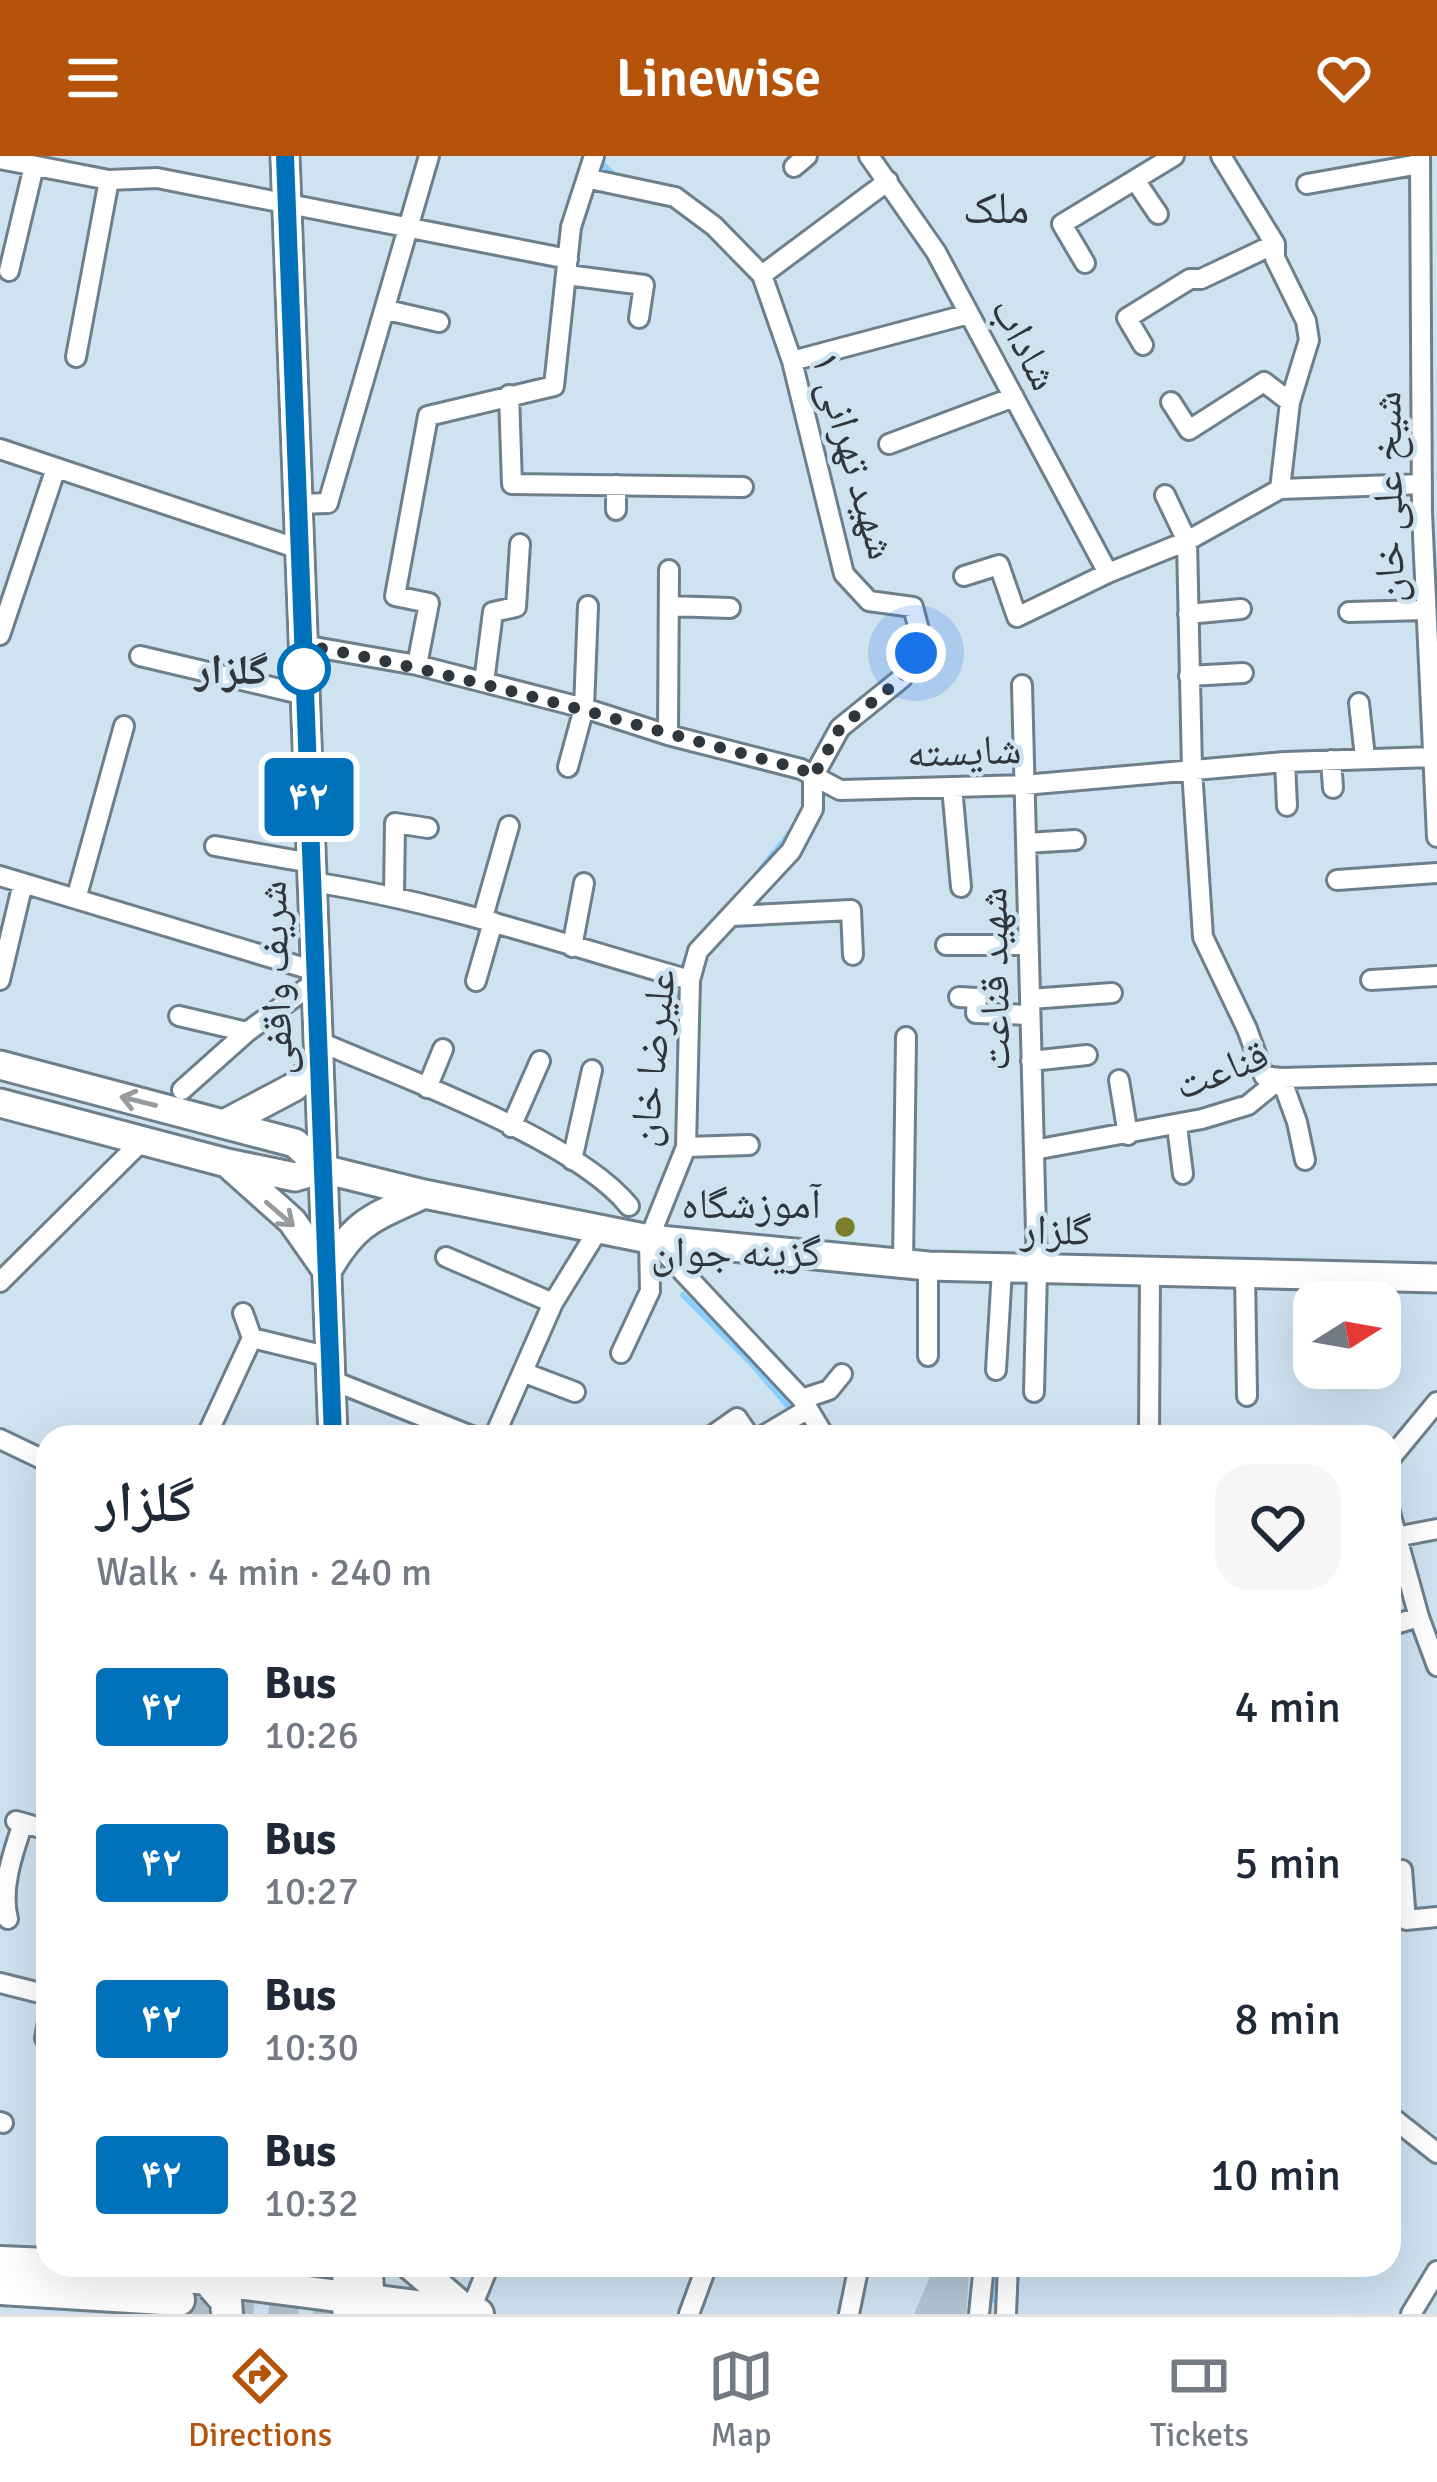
<!DOCTYPE html>
<html lang="en">
<head>
<meta charset="utf-8">
<style>
  :root { --surface:#fff; --page:#f6f6f7; --text:#1f2937; --muted:#747a83; --line:#e0e1e3; --accent:#b45309 }
  body { margin:0; font-family:Signika,"Noto Naskh Arabic",sans-serif; background:var(--page); color:var(--text); height:100vh; display:flex; flex-direction:column; font-size:45px; white-space:nowrap }
  * { box-sizing:border-box; margin:0 }
  p { font-size:39px; color:var(--muted) }
  .icon { flex:none; width:66px; height:66px; fill:none; stroke:currentColor; stroke-width:2; stroke-linecap:round; stroke-linejoin:round }
  .map { position:relative; flex:1; overflow:hidden }
  .sheet { position:absolute; left:36px; top:1269px; width:1365px; height:852px; display:flex; flex-direction:column; background:var(--surface); border-radius:36px; box-shadow:0 12px 48px #0002 }
  .sheet>* { flex:none }
  .badge { padding:0 24px; border-radius:9px; font-size:42px; line-height:78px }
  .needle { width:78px; rotate:79deg }
  .tools { position:absolute; left:1293px; top:1125px; display:grid; gap:24px }
  .tools a { display:grid; place-items:center; width:108px; height:108px; border-radius:24px; background:var(--surface); box-shadow:0 12px 48px #0002; font-size:60px }
  .you { position:absolute; width:60px; height:60px; margin:-30px; border:9px solid #fff; border-radius:50%; background:#1a73e8; box-shadow:0 0 0 18px #1a73e833 }
  .map>.badge { position:absolute; translate:-50% -50%; box-shadow:0 0 0 6px #fff }
  .round { display:grid; place-items:center; flex:none; width:126px; height:126px; border-radius:36px; background:var(--page) }
  .headline { display:flex; align-items:center; justify-content:space-between; height:204px; padding:0 60px }
  h1 { font-size:57px; font-weight:600; line-height:90px }
  ul { padding:0; list-style:none }
  li { display:flex; align-items:center; gap:36px; height:156px; padding:0 60px }
  li div { flex:1 }
  li b { display:block; font-size:45px }
  li em { font-style:normal }
  li .badge { min-width:132px; font-weight:700; text-align:center }
  header { display:flex; justify-content:space-between; align-items:center; height:156px; padding:0 60px; background:var(--accent); color:#fff; font-size:54px; font-weight:600 }
  .dock { display:flex; justify-content:space-around; align-items:center; height:168px; border-top:3px solid var(--line); background:var(--surface); font-size:33px; color:var(--muted) }
  .dock a { display:grid; justify-items:center; gap:6px }
  .dock .current { color:var(--accent) }
  .map>svg:first-child { display:block }
  .lines { fill:none; stroke-linecap:round; stroke-linejoin:round }
  .stream { stroke:#89cfff; stroke-width:6 }
  .building { fill:#b3c6d4 }
  .primary-tunnel { stroke:#afc0cc; stroke-width:30; stroke-dasharray:30 15; stroke-linecap:butt }
  .minor-casing { stroke:#6e7f8c; stroke-width:24 }
  .secondary-casing { stroke:#6e7f8c; stroke-width:33 }
  .primary-casing { stroke:#6e7f8c; stroke-width:36 }
  .minor { stroke:#fff; stroke-width:18 }
  .secondary { stroke:#fff; stroke-width:27 }
  .primary { stroke:#fff; stroke-width:30 }
  .oneway { stroke:#979b9e }
  .line-casing { stroke:#fff; stroke-width:27 }
  .line { stroke:#0072bc; stroke-width:18 }
  .walk { stroke:#2f373d; stroke-width:12; stroke-dasharray:0 21.6 }
  .stop-dot { fill:#fff; stroke:#0072bc; stroke-width:6 }
  .poi-dot { fill:#7b7f29; stroke:#cfe2f0; stroke-width:4.5 }
  .labels { text-anchor:middle; stroke-width:9; stroke-linejoin:round; paint-order:stroke }
  .street-label { font-size:42px; fill:#2f373d; stroke:#cfe2f0 }
  .stop-label { font-size:42px; font-weight:bold; fill:#2f373d; stroke:#cfe2f0; text-anchor:end }
  .poi-label { font-size:42px; fill:#2f373d; stroke:#cfe2f0; text-anchor:end }
  .neighbourhood-label { font-size:45px; fill:#2f373d; stroke:#cfe2f0 }
</style>
</head>
<body>
<header><svg class="icon" aria-label="menu" viewBox="0 0 24 24"><path d="M4 6h16M4 12h16M4 18h16"/></svg>Linewise<svg class="icon" aria-label="heart" viewBox="0 0 24 24"><path d="M12 20l-8-8c-3-5 5-10 8-4 3-6 11-1 8 4z"/></svg></header>
<div class="map">
<svg width="1437" height="2158" viewBox="0 0 1437 2158">
  <rect width="100%" height="100%" fill="#cfe2f0"/>
  <g class="lines">
    <path class="stream" d="M596 2 617 22
      M754 722 794 672
      M680 892C671 826 678 802 724 754
      M683 1139 754 1210 814 1281
      M994 2144 995 2109"/>
  </g>
  <path class="building" d="M935 2109H970L966 2158H914Z"/>
  <g class="lines">
    <path class="primary-tunnel" d="M179 2144 345 2158"/>
    <defs>
      <path id="minor" d="M869 0 936 96 1108 417
        M1221 0 1275 88V102L1306 165 1309 184 1290 246 1280 333
        M1420 0 1422 357 1437 681
        M0 3 109 24 157 22 568 103
        M794 11 807 0
        M590 23 675 41 714 70 762 119 792 205 844 418 869 445 913 451 918 470 916 497 902 522 840 572 813 621V653L791 695 698 795 690 824 686 991 649 1083 650 1135 621 1197
        M1135 24 1158 58
        M1307 28 1420 8
        M1085 107 1062 68 1174 0
        M9 115 34 10
        M567 119 644 129 639 162
        M762 119 888 25
        M387 154 439 166
        M1143 189 1127 162 1190 123H1201L1275 88
        M76 201 109 24
        M792 205 969 158
        M509 239 512 328 743 331
        M1171 246 1189 274 1264 226 1290 246
        M889 288 1014 241
        M0 293 299 393
        M1165 339 1187 385 1192 614 1203 781 1247 873 1264 920 1281 922 1297 966 1305 1004
        M298 348 328 347 429 0
        M616 354V329
        M964 420 999 409 1017 461 1108 417 1187 385 1280 333 1422 328
        M669 450 730 452
        M1349 456 1425 454
        M1188 458 1241 453
        M0 479 56 312
        M303 489 417 509 584 552 668 579 801 613 840 634 1024 629 1285 606 1432 601
        M140 500 305 539
        M417 509 429 447 395 440 428 260 554 230 571 71 594 0
        M1189 520 1243 517
        M484 526 493 456 516 451 520 388
        M1022 529 1037 1114 1034 1236
        M1359 547 1365 601
        M668 579 669 414
        M1331 604 1333 632
        M1285 606 1287 650
        M568 611 584 552 588 450
        M952 631 961 731
        M1026 687 1075 684
        M215 690 311 707
        M0 720 315 815
        M1337 724 1437 717
        M312 726C443 746 562 788 690 824
        M394 739 395 667 428 672
        M76 743 124 570
        M732 760 851 754 853 799
        M483 761 509 670
        M946 789H1028
        M572 791 584 727
        M0 824 23 727
        M1371 824 1437 820
        M476 825 493 766
        M959 841 977 842 976 857 1030 859
        M1030 843 1112 837
        M179 860 247 876
        M318 885C400 921 575 983 629 1050
        M1031 905 1087 899
        M1119 924 1128 979
        M427 932 443 893
        M182 934 247 876 315 826
        M1177 970 1183 1018
        M511 971 540 905
        M686 991 749 989
        M1034 994 1202 963 1248 949 1281 922 1437 918
        M572 1004 592 914
        M653 1084 802 1243 825 1281
        M446 1101 553 1147
        M903 1107 906 881
        M1245 1118 1247 1240
        M0 1126 141 986
        M243 1157 252 1182
        M252 1182 330 1201
        M928 1200V1110
        M996 1214 1002 1114
        M525 1217 575 1236
        M331 1224 474 1281
        M802 1243 829 1234 842 1218
        M206 1281 252 1182
        M494 1281 553 1147 598 1074
        M710 1281 737 1262 750 1281
        M761 1281 808 1253
        M1149 1281 1150 1117
        M0 1283 48 1306
        M1389 1304 1437 1246
        M1389 1353 1419 1461 1437 1510
        M1396 1381 1437 1373
        M1389 1470 1419 1461
        M16 1665 48 1674
        M1402 1714 1406 1764 1437 1761
        M8 1763C0 1733 13 1697 23 1667
        M0 1827 48 1839
        M45 1882 48 1866
        M1389 1959 1437 1997
        M0 1966 3 1967
        M763 2109H776
        M469 2158 489 2109
        M689 2158 707 2109
        M849 2158 859 2109
        M979 2158 984 2109
        M1006 2158 1008 2109
        M1411 2158 1437 2115"/>
      <path id="secondary" d="M285 0 333 1281
        M0 909 295 987 323 1013
        M0 947 227 1007 295 1021 323 1013 424 1038 649 1083 928 1110 1437 1122
        M224 968 294 931 319 908
        M227 1007 292 1065 327 1115C356 1064 373 1062 424 1038
        M347 2109V2158
        M368 2109 371 2158"/>
      <path id="primary" d="M0 2106 48 2108
        M56 2109 159 2117 478 2158
        M412 2109 469 2158
        M216 2120 208 2124 226 2145 227 2158
        M0 2133 179 2144"/>
    </defs>
    <use href="#minor" class="minor-casing"/>
    <use href="#secondary" class="secondary-casing"/>
    <use href="#primary" class="primary-casing"/>
    <use href="#minor" class="minor"/>
    <use href="#secondary" class="secondary"/>
    <use href="#primary" class="primary"/>
  </g>
  <defs><path id="oneway-shaft" d="M-6 0H5M1.5-3L5.5 0L1.5 3" fill="none" stroke-width="1.6" stroke-linecap="round" stroke-linejoin="round" transform="scale(3)"/></defs>
  <g class="oneway">
    <use href="#oneway-shaft" transform="translate(138 945) rotate(-166)"/>
    <use href="#oneway-shaft" transform="translate(280 1058) rotate(41)"/>
  </g>
  <g class="lines">
    <defs>
      <path id="line" d="M285 0 333 1281"/>
    </defs>
    <use href="#line" class="line-casing"/>
    <use href="#line" class="line"/>
    <path class="walk" d="M304 513 303 489C472 519 635 570 801 613L813 621 840 572 902 522 916 497"/>
  </g>
  <circle class="stop-dot" cx="304" cy="513" r="24"/>
  <circle class="poi-dot" cx="845" cy="1071" r="12"/>
  <g class="labels">
    <g class="street-label">
      <text transform="translate(1026 187) rotate(62)" y="15">شاداب</text>
      <text transform="translate(855 299) rotate(74)" y="15">شهید تهرانی ۱</text>
      <text transform="translate(1387 341) rotate(-91)" y="15">شیخ علی خان</text>
      <text transform="translate(964 594) rotate(-2)" y="15">شایسته</text>
      <text transform="translate(274 822) rotate(-92)" y="15">شریف واقفی</text>
      <text transform="translate(993 823) rotate(-91)" y="15">شهید قناعت</text>
      <text transform="translate(651 902) rotate(-84)" y="15">علیرضا خان</text>
      <text transform="translate(1221 913) rotate(-21)" y="15">قناعت</text>
      <text transform="translate(1056 1073) rotate(1)" y="15">گلزار</text>
    </g>
    <g class="stop-label">
      <text x="268" y="528">گلزار</text>
    </g>
    <g class="poi-label">
      <text x="821" y="1062">آموزشگاه<tspan x="821" dy="48">گزینه جوان</tspan></text>
    </g>
    <g class="neighbourhood-label">
      <text x="996" y="67">ملک</text>
    </g>
  </g>
</svg>
<div class="tools">
<a><svg class="needle" viewBox="-14 -14 28 28"><path d="M0-13l5 13h-10z" fill="#e53935"/><path d="M0 13l5-13h-10z" fill="#747a83"/></svg></a>
</div>
<div class="you" style="left:916px;top:497px"></div>
<b class="badge" style="left:309px;top:641px;background:#0072bc;color:#fff">۴۲</b>
<section class="sheet">
<div class="headline"><div><h1>گلزار</h1><p>Walk · 4 min · 240 m</p></div><a class="round"><svg class="icon" aria-label="heart" viewBox="0 0 24 24"><path d="M12 20l-8-8c-3-5 5-10 8-4 3-6 11-1 8 4z"/></svg></a></div>
<ul>
<li><span class="badge" style="background:#0072bc;color:#fff">۴۲</span><div><b>Bus</b><p>10:26</p></div><em>4 min</em></li>
<li><span class="badge" style="background:#0072bc;color:#fff">۴۲</span><div><b>Bus</b><p>10:27</p></div><em>5 min</em></li>
<li><span class="badge" style="background:#0072bc;color:#fff">۴۲</span><div><b>Bus</b><p>10:30</p></div><em>8 min</em></li>
<li><span class="badge" style="background:#0072bc;color:#fff">۴۲</span><div><b>Bus</b><p>10:32</p></div><em>10 min</em></li>
</ul>
</section>
</div>
<nav class="dock">
<a class="current"><svg class="icon" aria-label="directions" viewBox="0 0 24 24"><path d="M12 3l9 9-9 9-9-9zM9 14v-3h6M13 9l2 2-2 2"/></svg>Directions</a>
<a><svg class="icon" aria-label="map" viewBox="0 0 24 24"><path d="M3 6l6-2 6 2 6-2v14l-6 2-6-2-6 2zM9 4v14M15 6v14"/></svg>Map</a>
<a><svg class="icon" aria-label="tickets" viewBox="0 0 24 24"><path d="M3 7h18v10H3zM15 7v10"/></svg>Tickets</a>
</nav>
</body>
</html>
